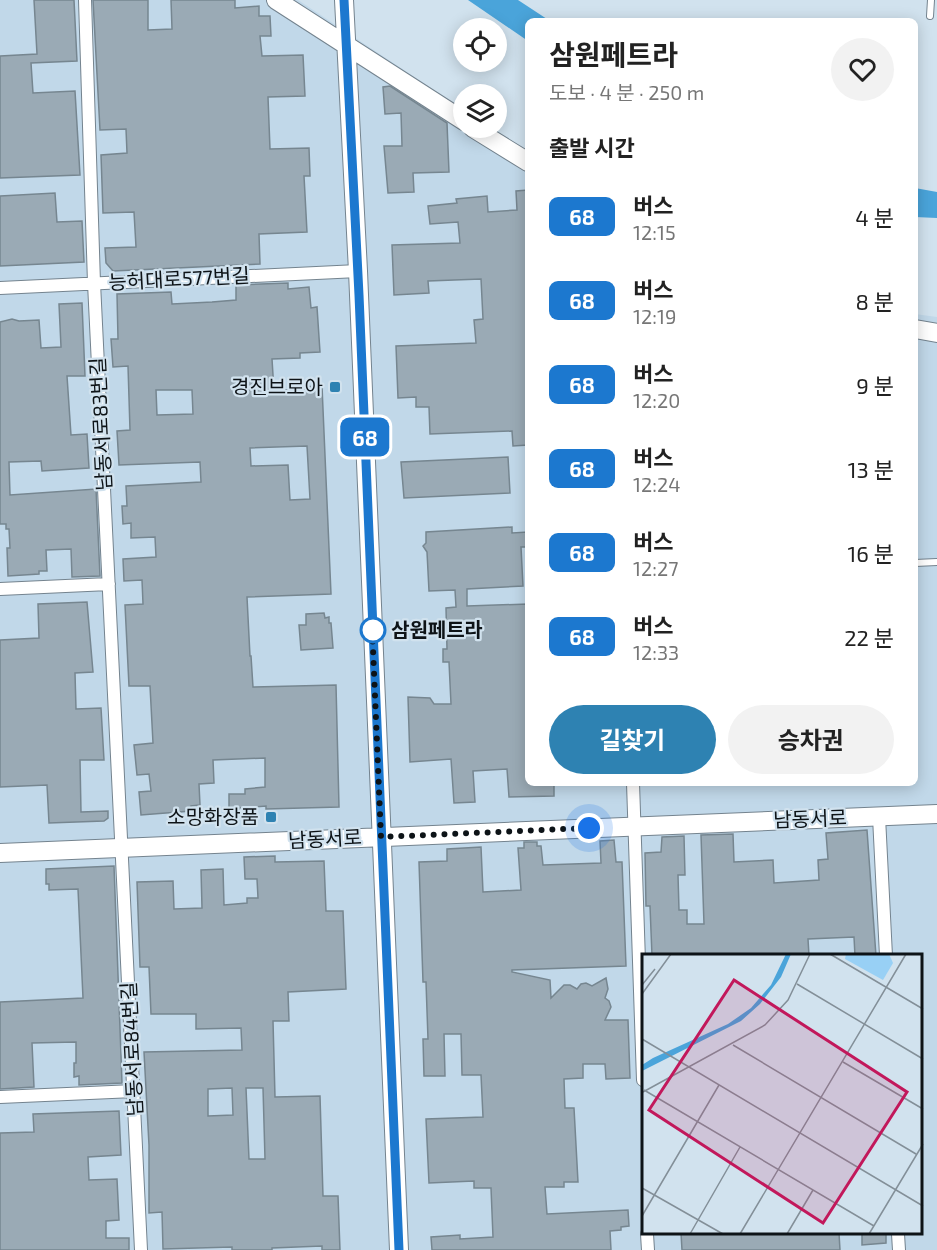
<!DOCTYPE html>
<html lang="ko">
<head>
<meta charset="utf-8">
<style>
  :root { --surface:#fff; --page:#f2f2f2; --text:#222; --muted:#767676; --accent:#2e82b2 }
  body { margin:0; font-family:"Exo 2","Noto Sans KR",sans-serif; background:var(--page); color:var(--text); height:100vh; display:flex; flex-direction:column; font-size:22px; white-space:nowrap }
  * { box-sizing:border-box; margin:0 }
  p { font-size:20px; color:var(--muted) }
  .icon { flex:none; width:33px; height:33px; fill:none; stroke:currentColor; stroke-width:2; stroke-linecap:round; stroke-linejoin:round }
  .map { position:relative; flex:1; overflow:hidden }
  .side { position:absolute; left:525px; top:18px; width:393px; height:768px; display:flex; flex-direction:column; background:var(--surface); border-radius:9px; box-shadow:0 3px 15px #0003 }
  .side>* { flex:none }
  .badge { padding:0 12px; border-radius:9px; font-size:21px; line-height:39px }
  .controls { position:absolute; left:453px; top:18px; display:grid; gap:12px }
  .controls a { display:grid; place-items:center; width:54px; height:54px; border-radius:50%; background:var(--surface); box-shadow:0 3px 15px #0003; font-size:30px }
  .you { position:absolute; width:30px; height:30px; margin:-15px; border:4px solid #fff; border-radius:50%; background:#1a73e8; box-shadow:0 0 0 9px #1a73e833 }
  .map>.badge { position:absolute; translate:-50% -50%; box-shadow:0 0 0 3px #fff }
  h2 { padding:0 24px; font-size:22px; line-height:54px }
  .round { display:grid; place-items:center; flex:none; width:63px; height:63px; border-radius:32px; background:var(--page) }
  .summary { display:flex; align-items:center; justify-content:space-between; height:102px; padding:0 24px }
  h1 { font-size:28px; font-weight:700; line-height:45px }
  .action { display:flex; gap:12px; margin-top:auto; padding:12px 24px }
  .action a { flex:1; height:69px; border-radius:36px; background:var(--accent); color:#fff; font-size:24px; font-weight:700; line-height:69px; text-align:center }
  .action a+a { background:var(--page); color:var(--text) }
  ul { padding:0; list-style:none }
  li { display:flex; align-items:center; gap:18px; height:84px; padding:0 24px }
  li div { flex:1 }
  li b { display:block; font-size:22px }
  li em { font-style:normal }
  li .badge { min-width:66px; font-weight:700; text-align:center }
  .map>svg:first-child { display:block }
  .built { fill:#c1d8e9; fill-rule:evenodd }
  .water { fill:#4aa4da }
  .building { fill:#9aaab5; stroke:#768690; stroke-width:1.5; fill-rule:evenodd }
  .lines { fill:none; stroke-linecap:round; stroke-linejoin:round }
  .lane-casing { stroke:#74838e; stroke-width:8 }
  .street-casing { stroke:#74838e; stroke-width:14 }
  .secondary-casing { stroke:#74838e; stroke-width:20 }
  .lane { stroke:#fff; stroke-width:6 }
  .street { stroke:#fff; stroke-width:12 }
  .secondary { stroke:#fff; stroke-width:18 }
  .line-casing { stroke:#fff; stroke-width:14 }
  .line { stroke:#1c78cf; stroke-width:9 }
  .walk { stroke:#0d1317; stroke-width:6; stroke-dasharray:0 10.8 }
  .poi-dot { fill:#2e82b2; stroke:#d1e2ee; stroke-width:2 }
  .stop-dot { fill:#fff; stroke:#1c78cf; stroke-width:3 }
  .labels { text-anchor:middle; stroke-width:4.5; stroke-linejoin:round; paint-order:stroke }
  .street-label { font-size:20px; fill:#0d1317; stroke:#d1e2ee }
  .poi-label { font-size:20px; fill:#0d1317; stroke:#d1e2ee; text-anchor:end }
  .stop-label { font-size:20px; font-weight:bold; fill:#0d1317; stroke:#d1e2ee; text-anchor:start }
  .inset-road { fill:none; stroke:#838f98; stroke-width:1.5 }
  .view { fill:#c2185b; fill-opacity:0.15; stroke:#c2185b; stroke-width:3 }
  .inset-edge { fill:none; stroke:#0d1317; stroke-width:3 }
</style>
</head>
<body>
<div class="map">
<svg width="937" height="1250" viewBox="0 0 937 1250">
  <rect width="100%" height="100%" fill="#d1e2ee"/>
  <path class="built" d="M0 0H298L463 109 464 128H492L528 151V783H915V314L937 317V1250H0ZM643 956H920V1234H643Z"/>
  <path class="water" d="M468 0H518L550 21H528V41Z
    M915 188 937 192V218L915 217Z"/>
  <path class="building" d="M34 0H74L77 61 31 63 33 93 75 91 80 175 0 178V56L37 54Z
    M93 0H148V30L172 29 171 0H235V8L259 6V16H270L271 36H260L262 56 303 55 305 96 268 97 270 149 309 148 310 176H304L307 232 259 234 260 264 113 271 106 263 105 248 136 247 134 212 103 213 101 155 127 153 126 129 100 130Z
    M390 86 447 123 449 172 413 173 414 192 388 193 384 146H402L401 113 385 114 383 87Z
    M528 190V445L513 446 512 431 430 434 429 407H416V397L398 398 396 346 476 343 474 320 483 319 481 279 428 281 429 293 394 295 392 245 460 243 458 222 430 224 428 206 457 203 456 199 487 196 488 212 517 210 516 191Z
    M55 193 57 222 82 221 84 262 0 266V196Z
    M288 283V289L309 287 311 308 317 307 320 352 300 353V358L272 359 274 391 298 389V387L322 386 331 594 247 597 250 656H251L253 687 336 685 339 807 266 809V806L239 808V811H229V794H245V789L265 787V758L213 760 214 783 199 784 200 805 191 806V811L141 815 139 792 151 791 149 774 137 775 134 745 153 743 150 686H129L125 605 143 604 142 580 124 581 123 559 156 557 155 537 131 538V523L123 524 122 506H127L126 486 201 482 200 462 119 465 117 431 130 430 128 366 113 367 111 339H118L117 294 171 292 172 304 212 302 236 300V285ZM156 390H192L193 414 157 415ZM307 446 310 499 290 500 288 465 251 466 250 448Z
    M82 303 85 376H67L71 435 87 434 89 468 42 471 41 461 9 462 10 495 96 489 100 576 72 577 71 549 46 550 47 571H39V574L8 576 7 548H10L9 529H6V524H0V322L12 319 19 321 39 320 41 348 61 347 59 304Z
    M508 457 510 493 404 498 401 462Z
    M512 527V533L528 532V547H521L523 586 467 589V606L528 604V783H537V785H554V796L509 797 507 769 473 771 475 802 454 803 451 759 410 762 408 697 430 698 434 704H451L449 662H443V649H447L446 608 456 607 455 590 429 591 427 552 423 546 426 543V532Z
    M87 602 93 672 75 673 76 709 101 708 104 760H80L81 812 108 811V818L104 821 49 823 47 785 0 787V640L39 638 38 604Z
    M324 613 325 618 329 617V623H331L333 648 301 650 299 625H306V614Z
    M867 830 876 956H855L854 937 808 939 809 956H652L650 906H646L645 853 661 852 662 837 684 836 685 875H678L679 910H687V924H704L701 835 733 834 734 862 773 860 774 883 819 880 818 860 828 859 826 833Z
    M614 840 616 862H622L626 966 512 970V972L550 980 551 998 564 985H570L577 989 581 984 586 983 592 986 606 978 608 989 605 998 609 1001 611 1007 605 1020H628L630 1078 606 1079 605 1064H583V1078L564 1079 565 1108H574L578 1182H564V1187H545L547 1214 628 1210 629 1226 621 1227V1230L610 1231 611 1250H432L431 1237 460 1235V1239L493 1237 491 1188H474V1181L429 1183 426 1119 483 1117 481 1075H462L461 1034H444L445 1076H424L423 1039H428L426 982H423L419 862 447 861V849L481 847 483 892 521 890 518 848H524V842H537V846H541L543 865 601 863 600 841Z
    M275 856V862L324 861 326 911H343L346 989 288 992 289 1021H273L275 1097 320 1096 323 1196H338L340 1250H322V1246L272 1248V1250H232V1247L163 1249 162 1212 149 1213V1145L144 1052 242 1050 241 1028 196 1029V1014H151L149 967H140L137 882 173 881 174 909 202 908 201 870 223 869 224 905 247 903V898H258L257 879H245L244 857ZM232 1088 233 1115 208 1116V1089ZM246 1088H263L265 1159H249Z
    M114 866 122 1083 79 1085V1076L74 1077V1063H76V1042L32 1043 34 1087 0 1089V1002L83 998 78 889 49 890V884H46V869Z
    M119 1111 121 1155 88 1157 89 1180 117 1179 119 1220 106 1221V1238H129V1250H0V1133L34 1132 33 1114Z
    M681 1233H839L840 1250H682Z
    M862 1233H886V1243L862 1245Z"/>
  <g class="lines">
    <defs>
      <path id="lane" d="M930 16 931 0
        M915 563 937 562"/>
      <path id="street" d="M85 0 94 283 141 1250
        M0 288 358 271
        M0 589 109 584
        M633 783 643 1080
        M879 817 886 956
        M0 1097 134 1091
        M647 1234 648 1250
        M898 1234 899 1250"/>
      <path id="secondary" d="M276 0 464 121
        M344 0 358 271 399 1250
        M473 128 528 162
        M915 329 937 333
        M0 853 937 814"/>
    </defs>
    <use href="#lane" class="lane-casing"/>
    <use href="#street" class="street-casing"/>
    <use href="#secondary" class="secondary-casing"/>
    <use href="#lane" class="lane"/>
    <use href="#street" class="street"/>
    <use href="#secondary" class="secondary"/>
  </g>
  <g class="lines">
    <defs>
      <path id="line" d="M344 0 359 295 399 1250"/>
    </defs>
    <use href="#line" class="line-casing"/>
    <use href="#line" class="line"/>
    <path class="walk" d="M373 630 372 625 381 837 589 828"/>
  </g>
  <g class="poi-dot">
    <rect x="329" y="381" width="12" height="12" rx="3"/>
    <rect x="265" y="811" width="12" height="12" rx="3"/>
  </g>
  <circle class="stop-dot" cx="373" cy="630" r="12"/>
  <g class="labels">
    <g class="street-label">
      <text transform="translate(179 279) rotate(-3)" y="7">능허대로577번길</text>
      <text transform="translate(101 424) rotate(-93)" y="7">남동서로83번길</text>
      <text transform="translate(810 819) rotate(-2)" y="7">남동서로</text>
      <text transform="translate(325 839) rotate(-3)" y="7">남동서로</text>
      <text transform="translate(132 1049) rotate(-93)" y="7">남동서로84번길</text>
    </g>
    <g class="poi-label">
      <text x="323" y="394">경진브로아</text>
      <text x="259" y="824">소망화장품</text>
    </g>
    <g class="stop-label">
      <text x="391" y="637">삼원페트라</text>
    </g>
  </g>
  <g transform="translate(642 954)">
    <rect width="280" height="280" fill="#d1e2ee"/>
    <path d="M204 0H247L251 9 241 26 203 5Z" fill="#98d0f5"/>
    <path d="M144 0H149L139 23 118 50 99 67 0 117V111L11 104 86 70 109 54 129 31Z" fill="#4aa4da"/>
    <path class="inset-road" d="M188 0 281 55M155 30 281 105M0 31 13 15M0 40 29 0M0 85 281 252M91 91 274 200M201 108 281 155M2 136 232 272M1 138 123 71 146 46 168 0M0 234 81 280M0 262 77 131M48 280 98 193M98 280 264 0M145 280 171 236M227 280 281 190"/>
    <path class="view" d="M92 26 265 138 181 269 7 156Z"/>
    <rect width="280" height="280" class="inset-edge"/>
  </g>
</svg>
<div class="controls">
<a><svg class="icon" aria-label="locate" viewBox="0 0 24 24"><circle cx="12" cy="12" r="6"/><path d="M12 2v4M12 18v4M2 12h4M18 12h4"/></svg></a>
<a><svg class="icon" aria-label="layers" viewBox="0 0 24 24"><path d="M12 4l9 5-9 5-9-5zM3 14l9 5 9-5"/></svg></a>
</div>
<div class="you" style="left:589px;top:828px"></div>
<b class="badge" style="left:365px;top:437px;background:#1c78cf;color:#fff">68</b>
<section class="side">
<div class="summary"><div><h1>삼원페트라</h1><p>도보 · 4 분 · 250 m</p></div><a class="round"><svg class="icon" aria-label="heart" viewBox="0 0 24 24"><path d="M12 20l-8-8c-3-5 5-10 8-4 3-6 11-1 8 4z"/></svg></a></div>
<h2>출발 시간</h2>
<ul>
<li><span class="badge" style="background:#1c78cf;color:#fff">68</span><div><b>버스</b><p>12:15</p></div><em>4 분</em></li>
<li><span class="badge" style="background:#1c78cf;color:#fff">68</span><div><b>버스</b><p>12:19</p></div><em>8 분</em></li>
<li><span class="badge" style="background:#1c78cf;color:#fff">68</span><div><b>버스</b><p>12:20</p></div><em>9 분</em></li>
<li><span class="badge" style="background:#1c78cf;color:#fff">68</span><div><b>버스</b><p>12:24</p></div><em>13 분</em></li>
<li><span class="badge" style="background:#1c78cf;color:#fff">68</span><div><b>버스</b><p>12:27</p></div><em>16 분</em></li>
<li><span class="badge" style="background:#1c78cf;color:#fff">68</span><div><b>버스</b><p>12:33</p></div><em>22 분</em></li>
</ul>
<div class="action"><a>길찾기</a><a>승차권</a></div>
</section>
</div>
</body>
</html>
